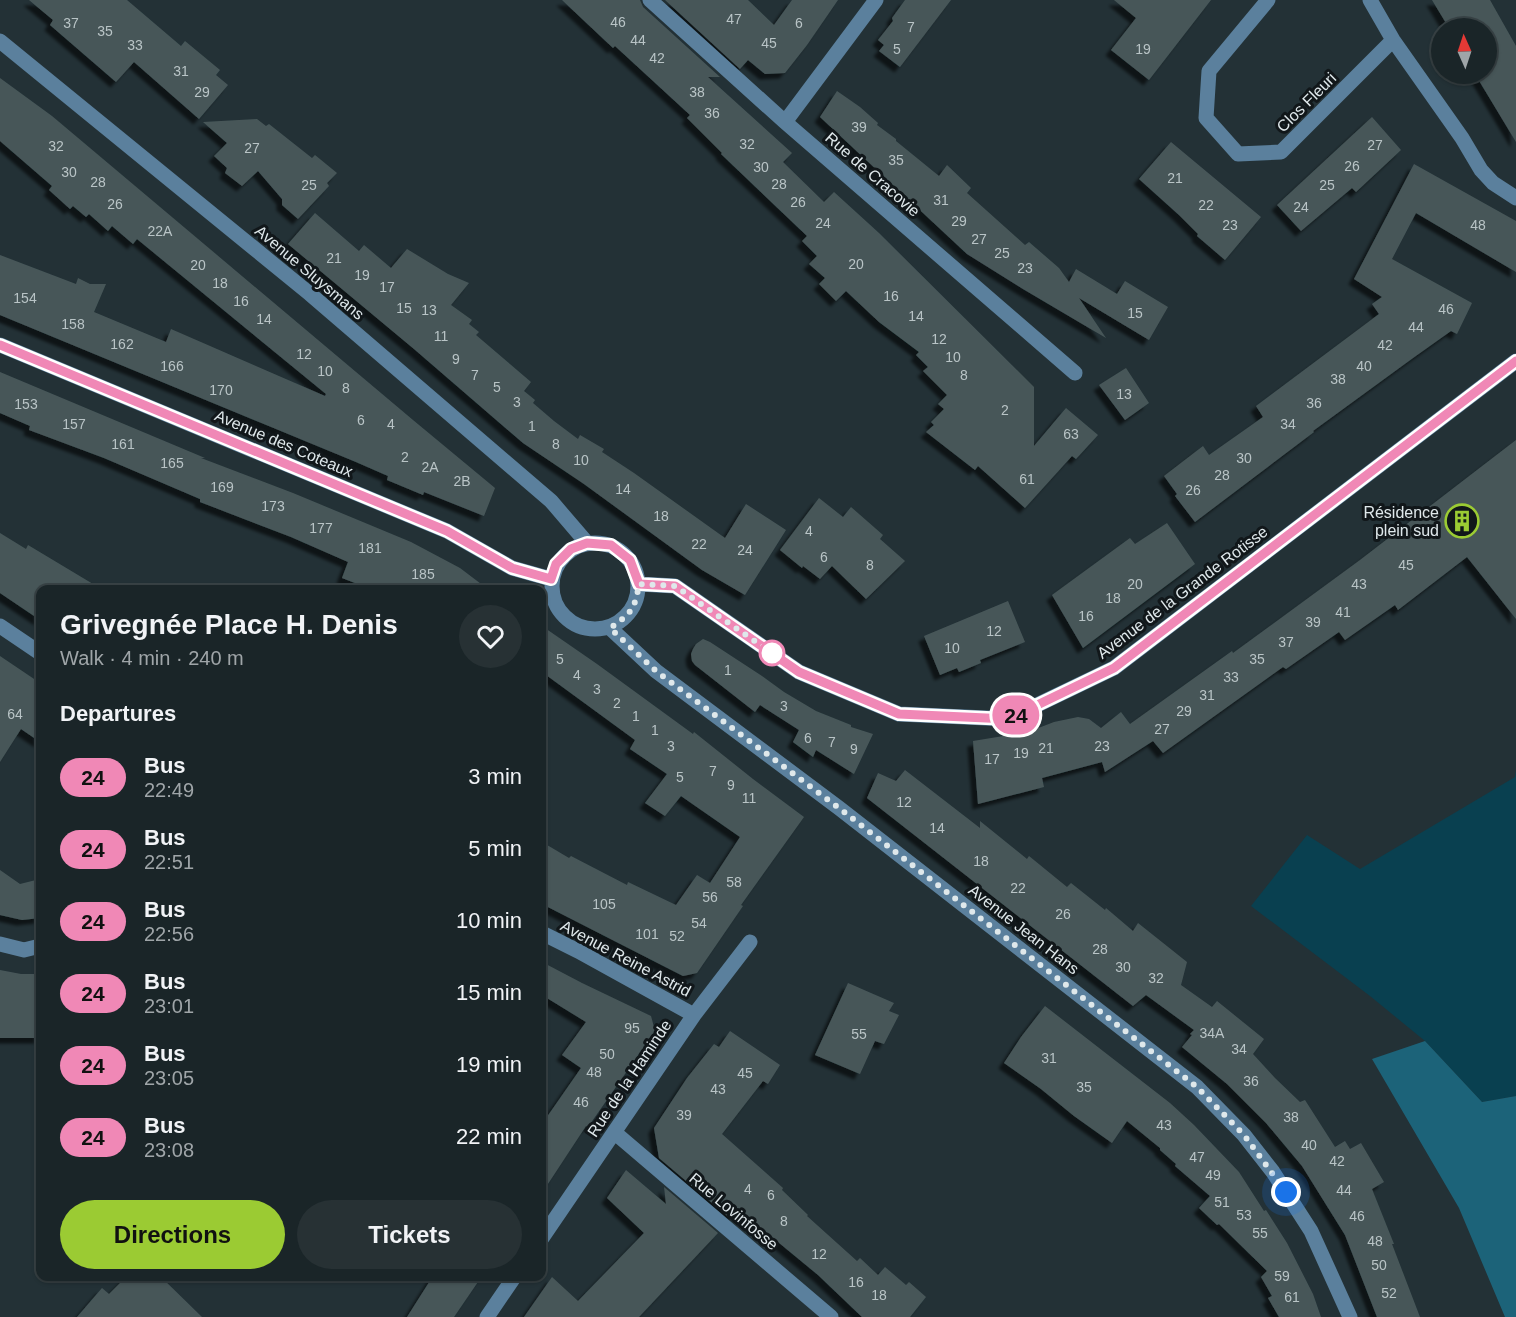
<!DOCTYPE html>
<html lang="en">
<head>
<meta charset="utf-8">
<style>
  :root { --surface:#1a2528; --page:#273134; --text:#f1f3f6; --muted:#9fa5a8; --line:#384245; --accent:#9bcb33 }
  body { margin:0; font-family:Arial,sans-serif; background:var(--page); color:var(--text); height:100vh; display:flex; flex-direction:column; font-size:22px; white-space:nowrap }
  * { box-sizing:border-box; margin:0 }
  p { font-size:20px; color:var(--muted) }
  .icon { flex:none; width:33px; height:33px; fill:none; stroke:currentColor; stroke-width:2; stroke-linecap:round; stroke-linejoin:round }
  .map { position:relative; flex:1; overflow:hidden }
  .sheet { position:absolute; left:36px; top:585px; width:510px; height:696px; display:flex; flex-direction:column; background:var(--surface); border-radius:12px; box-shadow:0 2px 4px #0004,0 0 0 2px var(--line) }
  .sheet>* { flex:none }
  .badge { padding:0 12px; border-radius:20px; font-size:21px; line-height:39px }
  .needle { width:39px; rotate:357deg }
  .tools { position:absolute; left:1431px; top:18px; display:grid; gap:12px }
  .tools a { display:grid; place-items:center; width:66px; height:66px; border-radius:50%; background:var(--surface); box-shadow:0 2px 4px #0004,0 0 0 2px var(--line); font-size:30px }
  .you { position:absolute; width:30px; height:30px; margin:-15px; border:4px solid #fff; border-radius:50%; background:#1a73e8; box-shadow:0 0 0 9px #1a73e833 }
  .map>.badge { position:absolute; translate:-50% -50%; box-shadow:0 0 0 3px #fff }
  h2 { padding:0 24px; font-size:22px; line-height:54px }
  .round { display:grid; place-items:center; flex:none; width:63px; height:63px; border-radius:32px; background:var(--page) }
  .headline { display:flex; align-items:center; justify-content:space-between; height:102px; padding:0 24px }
  h1 { font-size:28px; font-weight:700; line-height:45px }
  .primary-button { display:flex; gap:12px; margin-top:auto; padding:12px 24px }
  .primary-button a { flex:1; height:69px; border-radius:36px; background:var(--accent); color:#111; font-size:24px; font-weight:700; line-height:69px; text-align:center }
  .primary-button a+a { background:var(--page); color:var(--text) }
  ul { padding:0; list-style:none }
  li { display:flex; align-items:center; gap:18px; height:72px; padding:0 24px }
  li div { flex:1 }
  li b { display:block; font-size:22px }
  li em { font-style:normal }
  li .badge { min-width:66px; font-weight:700; text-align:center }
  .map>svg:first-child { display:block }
  .green { fill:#094050 }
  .forest { fill:#1c6379 }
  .building { fill:#475759; filter:url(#shadow) }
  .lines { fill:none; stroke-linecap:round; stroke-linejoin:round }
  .minor { stroke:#5b809d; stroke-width:15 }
  .line-casing { stroke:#fff; stroke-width:14 }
  .line { stroke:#f088b6; stroke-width:9 }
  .walk { stroke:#dfe8eb; stroke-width:6; stroke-dasharray:0 10.8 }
  .stop-dot { fill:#fff; stroke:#f088b6; stroke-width:3 }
  .labels { text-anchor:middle; stroke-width:6; stroke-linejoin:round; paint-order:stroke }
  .number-label { font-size:14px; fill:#b9c4c6 }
  .street-label { font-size:16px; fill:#dfe8eb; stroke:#11171a }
  .poi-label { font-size:16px; fill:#dfe8eb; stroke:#11171a; text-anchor:end }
</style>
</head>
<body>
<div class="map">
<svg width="1516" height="1317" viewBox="0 0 1516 1317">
  <defs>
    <filter id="shadow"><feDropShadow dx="-5.5" dy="5.5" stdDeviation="1.5" flood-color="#0009"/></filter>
  </defs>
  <rect width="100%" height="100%" fill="#233136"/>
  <path class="green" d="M1516 770V1096L1482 1102 1425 1041 1370 996 1251 906 1307 835 1360 869 1515 777Z"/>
  <path class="forest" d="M1425 1041 1482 1102 1516 1096V1317H1505L1459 1208 1372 1059Z"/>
  <path class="building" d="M29 0H127L181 46 185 41 220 70 216 75 228 85 199 119 134 62 116 82 50 25 53 20Z
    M562 0H640L643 7 720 77H708L792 153 783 162 824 202 834 192 879 233 1034 387V446L1066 408 1098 435 1076 459 1072 456 1025 508 978 466 975 470 926 432 934 425 931 422 944 409 938 404 947 395 923 371 928 367 916 355 919 352 879 322 846 291 836 301 819 284 825 278 809 264 817 256 802 241 807 236 721 154 722 153 687 118 690 115 615 46 613 48Z
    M665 0H748L774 25 792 0H838L807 45 785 73 765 74 748 60 740 69Z
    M905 0H951L900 67 879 51 884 45 878 40 893 21 892 18Z
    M1114 0H1211L1149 80 1111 50 1136 18Z
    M1432 0H1490L1516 46V142L1475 74H1486V28H1449Z
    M0 78 52 116 413 420 495 488 484 516 424 492 423 495 387 480 388 476 356 462 0 315V255L76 284 78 278 90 284H106L94 312 166 342 171 329 325 396 326 394 137 239 133 244 112 226 108 231 89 214 86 217 73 206 70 209 49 190 52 186 0 141Z
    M837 91 860 107 878 123 877 125 896 139V141L939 176 947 165 971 188 967 193 1025 245 1029 242 1059 268 1069 282 1076 269 1117 294 1125 281 1168 307 1149 340 1079 298 1106 338 1023 289 967 254 820 117Z
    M1372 117 1401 150 1356 192 1352 188 1301 231 1277 205Z
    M257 119 266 126 269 124 312 158 315 155 337 173 327 183 329 186 298 219 282 205V199L258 171 242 186 225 173 227 168 214 156 227 143 203 122Z
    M1171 142 1261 217 1225 260 1197 236 1198 234 1179 215 1139 179Z
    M1414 164 1516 221V272L1416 213 1392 259 1472 303 1457 334 1451 331 1413 358 1313 431 1314 432 1195 522 1175 496 1177 494 1164 476 1203 446 1209 455 1263 417 1256 406 1379 314 1372 304 1382 297 1354 279Z
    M315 213 359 251 364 245 391 268 407 249 448 274 469 283 451 305 472 320 469 324 479 332 476 335 531 382 524 391 535 400 533 403 554 421 578 439 580 435 604 449 602 452 634 473 725 538 746 504 786 530 745 595 702 570 584 484 523 443 414 349 288 244Z
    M1126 368 1149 403 1125 420 1099 385Z
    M0 372 205 458H201L293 493 411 542 460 568 489 590H373L342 578 348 562 291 537 200 502V499L104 458 29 430 30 426 0 413Z
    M1516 440V619L1467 557 1398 610 1395 605 1345 640 1339 632 1286 669 1283 667 1163 753 1153 741 1105 772 1102 762 1042 778 1044 787 978 804 973 741 1028 732 1054 722 1078 717 1089 719 1101 728 1121 712 1130 724 1232 651 1233 653 1360 560Z
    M819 498 843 517 851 507 883 535 880 539 905 561 866 599 832 566 820 579 803 566 802 568 780 550Z
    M1167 523 1195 564 1083 648 1052 595 1130 538 1135 544Z
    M0 533 26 549 28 545 103 590H40V620L0 593Z
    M1008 601 1025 642 980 660 981 663 959 672 957 668 940 675 924 636Z
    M542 626 597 664 693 734 694 732 753 779 804 817 741 905 743 906 697 973 683 976 542 904V842L569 858 571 856 627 885 628 882 676 905 697 875 710 883 740 837 681 796 665 816 645 803 667 774 630 749 635 740 542 672Z
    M703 639 710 642 762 676 784 692 816 711 851 725V727L873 734 854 774 816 750 813 757 793 742 799 730 760 705 755 712 695 665 692 661 691 654 693 649 696 644Z
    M0 656 40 683V742L21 729 0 762Z
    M905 770 980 828V821L1027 859 1029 856 1067 887 1071 883 1105 910 1106 908 1133 931 1138 923 1187 962 1181 985 1212 1007 1217 1001 1264 1039 1253 1054 1275 1078 1300 1102 1305 1100 1335 1147 1345 1141 1350 1149 1361 1143 1384 1182 1372 1189 1394 1244H1392L1420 1317H1377L1345 1235 1302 1166 1266 1123 1227 1084 1182 1047 1192 1035 1190 1034 1194 1030 1146 995 1133 1006 867 798 878 773 896 781Z
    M0 870 20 884 40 879V918L22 920 0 915Z
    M542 962 582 983 651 1016 655 1031 588 1127 586 1126 542 1193V1124L581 1068 562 1055 586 1022 542 995Z
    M0 970 21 974H40V1038H0Z
    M848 983 894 1003 889 1011 899 1015 884 1044 875 1041 860 1074 815 1055Z
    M1045 1006 1170 1103 1194 1125 1239 1172 1264 1211 1266 1210 1287 1243 1313 1294 1321 1317H1279L1268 1298 1272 1296 1261 1277 1267 1271 1219 1224 1217 1225 1199 1208 1210 1196 1175 1166 1176 1164 1160 1150V1148L1127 1121 1112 1143 1074 1116 1041 1089 1004 1063 1021 1037Z
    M730 1031 780 1065 768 1084 763 1081 722 1134 783 1188 782 1190 808 1215 807 1216 857 1261 860 1258 878 1275 885 1267 906 1285 909 1282 926 1297 910 1317H862L818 1275 739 1210 731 1219 659 1158 654 1128 687 1078 714 1044 719 1047Z
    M626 1170 666 1204 664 1187 718 1233 639 1317H524L552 1277 578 1301 644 1233 607 1198Z
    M127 1276H160L202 1317H77L102 1288 109 1294Z
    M433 1276H482L454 1317H407Z"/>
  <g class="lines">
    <path class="minor" d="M650 0 785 122 1075 373
      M1268 0 1209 71 1206 118 1238 154 1281 152 1393 40
      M1370 0 1393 40 1462 138 1481 170 1493 183 1516 198
      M0 41 310 294 551 501 587 543
      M785 122 876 0
      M0 345 447 531 512 568 551 579
      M552 586a43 43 0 1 1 86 0a43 43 0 1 1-86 0Z
      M639 584 675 586 799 672 899 714 1008 719 1114 668 1516 361
      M0 626 40 653
      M610 628 656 671 839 808 1197 1087 1244 1135 1273 1172 1311 1231 1350 1317
      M542 933 578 951 694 1015
      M0 944 24 950 40 946
      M614 1132 831 1317
      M542 1238 694 1015 750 942
      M487 1317 515 1276"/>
  </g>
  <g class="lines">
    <defs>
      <path id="line" d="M0 345 447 531 512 568 551 579 556 564 571 549 587 543 611 545 630 560 639 584 675 586 799 672 899 714 1008 719 1114 668 1516 361"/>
    </defs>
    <use href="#line" class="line-casing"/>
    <use href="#line" class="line"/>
    <path class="walk" d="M772 653 675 586 639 584C635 609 631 614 610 628L656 671 839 808 1197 1087 1244 1135 1286 1192"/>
  </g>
  <defs>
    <symbol id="building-ring" viewBox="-11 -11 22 22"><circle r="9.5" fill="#11171a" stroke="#9bcb33" stroke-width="1.5"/><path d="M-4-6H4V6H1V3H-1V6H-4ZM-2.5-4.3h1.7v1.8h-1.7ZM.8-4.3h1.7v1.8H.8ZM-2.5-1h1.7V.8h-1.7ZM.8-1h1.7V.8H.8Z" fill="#9bcb33"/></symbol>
  </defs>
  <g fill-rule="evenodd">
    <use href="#building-ring" x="1443" y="502" width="38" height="38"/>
  </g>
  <circle class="stop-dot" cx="772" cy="653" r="12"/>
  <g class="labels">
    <g class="number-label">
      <text x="734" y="24">47</text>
      <text x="618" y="27">46</text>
      <text x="71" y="28">37</text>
      <text x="799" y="28">6</text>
      <text x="911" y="32">7</text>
      <text x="105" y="36">35</text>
      <text x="638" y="45">44</text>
      <text x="769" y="48">45</text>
      <text x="135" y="50">33</text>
      <text x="897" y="54">5</text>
      <text x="1143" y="54">19</text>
      <text x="657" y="63">42</text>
      <text x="181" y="76">31</text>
      <text x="202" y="97">29</text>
      <text x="697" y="97">38</text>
      <text x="712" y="118">36</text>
      <text x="859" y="132">39</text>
      <text x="747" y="149">32</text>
      <text x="1375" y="150">27</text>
      <text x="56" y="151">32</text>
      <text x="252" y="153">27</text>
      <text x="896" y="165">35</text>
      <text x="1352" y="171">26</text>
      <text x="761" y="172">30</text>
      <text x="69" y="177">30</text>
      <text x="1175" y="183">21</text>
      <text x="98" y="187">28</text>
      <text x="779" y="189">28</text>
      <text x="309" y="190">25</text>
      <text x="1327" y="190">25</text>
      <text x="941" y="205">31</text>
      <text x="798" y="207">26</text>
      <text x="115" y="209">26</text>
      <text x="1206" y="210">22</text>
      <text x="1301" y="212">24</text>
      <text x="959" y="226">29</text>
      <text x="823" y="228">24</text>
      <text x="1230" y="230">23</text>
      <text x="1478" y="230">48</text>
      <text x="160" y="236">22A</text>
      <text x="979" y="244">27</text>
      <text x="1002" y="258">25</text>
      <text x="334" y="263">21</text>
      <text x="856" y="269">20</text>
      <text x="198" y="270">20</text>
      <text x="1025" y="273">23</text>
      <text x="362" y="280">19</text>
      <text x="220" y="288">18</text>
      <text x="387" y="292">17</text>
      <text x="891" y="301">16</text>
      <text x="25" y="303">154</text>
      <text x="241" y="306">16</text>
      <text x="404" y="313">15</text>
      <text x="1446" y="314">46</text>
      <text x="429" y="315">13</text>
      <text x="1135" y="318">15</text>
      <text x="916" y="321">14</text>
      <text x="264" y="324">14</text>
      <text x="73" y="329">158</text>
      <text x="1416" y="332">44</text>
      <text x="441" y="341">11</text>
      <text x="939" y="344">12</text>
      <text x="122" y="349">162</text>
      <text x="1385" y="350">42</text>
      <text x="304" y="359">12</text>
      <text x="953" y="362">10</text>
      <text x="456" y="364">9</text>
      <text x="172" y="371">166</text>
      <text x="1364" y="371">40</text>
      <text x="325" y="376">10</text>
      <text x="475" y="380">7</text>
      <text x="964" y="380">8</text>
      <text x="1338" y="384">38</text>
      <text x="497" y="392">5</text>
      <text x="346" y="393">8</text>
      <text x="221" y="395">170</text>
      <text x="1124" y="399">13</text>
      <text x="517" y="407">3</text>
      <text x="1314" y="408">36</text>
      <text x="26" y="409">153</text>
      <text x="1005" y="415">2</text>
      <text x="361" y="425">6</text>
      <text x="74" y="429">157</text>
      <text x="391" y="429">4</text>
      <text x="1288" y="429">34</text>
      <text x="532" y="431">1</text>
      <text x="1071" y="439">63</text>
      <text x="123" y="449">161</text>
      <text x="556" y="449">8</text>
      <text x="405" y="462">2</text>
      <text x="1244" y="463">30</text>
      <text x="581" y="465">10</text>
      <text x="172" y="468">165</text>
      <text x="430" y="472">2A</text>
      <text x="1222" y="480">28</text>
      <text x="1027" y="484">61</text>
      <text x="462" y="486">2B</text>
      <text x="222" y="492">169</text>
      <text x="623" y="494">14</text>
      <text x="1193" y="495">26</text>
      <text x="273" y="511">173</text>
      <text x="661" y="521">18</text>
      <text x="321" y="533">177</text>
      <text x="809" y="536">4</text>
      <text x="699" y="549">22</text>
      <text x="370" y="553">181</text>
      <text x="745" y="555">24</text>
      <text x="824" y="562">6</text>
      <text x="870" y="570">8</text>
      <text x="1406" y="570">45</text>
      <text x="423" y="579">185</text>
      <text x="1135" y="589">20</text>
      <text x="1359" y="589">43</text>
      <text x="1113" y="603">18</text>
      <text x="1343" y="617">41</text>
      <text x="1086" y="621">16</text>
      <text x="1313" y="627">39</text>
      <text x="994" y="636">12</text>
      <text x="1286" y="647">37</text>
      <text x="952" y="653">10</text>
      <text x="560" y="664">5</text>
      <text x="1257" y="664">35</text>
      <text x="728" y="675">1</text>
      <text x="577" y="680">4</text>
      <text x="1231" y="682">33</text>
      <text x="597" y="694">3</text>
      <text x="1207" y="700">31</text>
      <text x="617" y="708">2</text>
      <text x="784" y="711">3</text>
      <text x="1184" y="716">29</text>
      <text x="15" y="719">64</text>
      <text x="636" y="721">1</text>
      <text x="1162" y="734">27</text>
      <text x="655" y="735">1</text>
      <text x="808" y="743">6</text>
      <text x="832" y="747">7</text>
      <text x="671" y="751">3</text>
      <text x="1102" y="751">23</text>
      <text x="1046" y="753">21</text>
      <text x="854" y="754">9</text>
      <text x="1021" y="758">19</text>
      <text x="992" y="764">17</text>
      <text x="713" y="776">7</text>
      <text x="680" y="782">5</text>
      <text x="731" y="790">9</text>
      <text x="749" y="803">11</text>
      <text x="904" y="807">12</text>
      <text x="937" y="833">14</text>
      <text x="981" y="866">18</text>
      <text x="734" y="887">58</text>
      <text x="1018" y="893">22</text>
      <text x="710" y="902">56</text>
      <text x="604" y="909">105</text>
      <text x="1063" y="919">26</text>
      <text x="699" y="928">54</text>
      <text x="647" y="939">101</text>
      <text x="677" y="941">52</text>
      <text x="1100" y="954">28</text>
      <text x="1123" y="972">30</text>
      <text x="1156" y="983">32</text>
      <text x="632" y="1033">95</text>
      <text x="1212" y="1038">34A</text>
      <text x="859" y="1039">55</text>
      <text x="1239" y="1054">34</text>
      <text x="607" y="1059">50</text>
      <text x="1049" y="1063">31</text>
      <text x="594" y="1077">48</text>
      <text x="745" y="1078">45</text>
      <text x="1251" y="1086">36</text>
      <text x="1084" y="1092">35</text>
      <text x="718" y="1094">43</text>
      <text x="581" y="1107">46</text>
      <text x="684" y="1120">39</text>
      <text x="1291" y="1122">38</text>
      <text x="1164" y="1130">43</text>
      <text x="1309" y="1150">40</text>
      <text x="1197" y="1162">47</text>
      <text x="1337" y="1166">42</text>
      <text x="1213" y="1180">49</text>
      <text x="748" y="1194">4</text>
      <text x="1344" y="1195">44</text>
      <text x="771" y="1200">6</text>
      <text x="1222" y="1207">51</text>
      <text x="1244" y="1220">53</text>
      <text x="1357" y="1221">46</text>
      <text x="784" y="1226">8</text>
      <text x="1260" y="1238">55</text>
      <text x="1375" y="1246">48</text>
      <text x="819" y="1259">12</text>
      <text x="1379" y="1270">50</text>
      <text x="1282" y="1281">59</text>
      <text x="856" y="1287">16</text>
      <text x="1389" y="1298">52</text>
      <text x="879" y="1300">18</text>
      <text x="1292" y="1302">61</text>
    </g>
    <g class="street-label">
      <text transform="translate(1306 102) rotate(-45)" y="6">Clos Fleuri</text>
      <text transform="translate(873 174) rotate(41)" y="6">Rue de Cracovie</text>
      <text transform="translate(310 272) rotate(40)" y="6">Avenue Sluysmans</text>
      <text transform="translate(284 443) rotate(23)" y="6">Avenue des Coteaux</text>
      <text transform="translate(1182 592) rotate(-37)" y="6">Avenue de la Grande Rotisse</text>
      <text transform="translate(1024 929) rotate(38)" y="6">Avenue Jean Hans</text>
      <text transform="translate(626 958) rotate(28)" y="6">Avenue Reine Astrid</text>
      <text transform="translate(629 1078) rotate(-56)" y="6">Rue de la Haminde</text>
      <text transform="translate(734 1211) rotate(40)" y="6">Rue Lovinfosse</text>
    </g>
    <g class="poi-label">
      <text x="1439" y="518">Résidence<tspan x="1439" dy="18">plein sud</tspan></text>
    </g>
  </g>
</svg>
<div class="tools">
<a><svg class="needle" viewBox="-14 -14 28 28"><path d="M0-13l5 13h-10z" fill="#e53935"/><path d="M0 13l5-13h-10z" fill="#9fa5a8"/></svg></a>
</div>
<div class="you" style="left:1286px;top:1192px"></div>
<b class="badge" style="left:1016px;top:715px;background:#f088b6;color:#111">24</b>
<section class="sheet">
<div class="headline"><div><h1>Grivegnée Place H. Denis</h1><p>Walk · 4 min · 240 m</p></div><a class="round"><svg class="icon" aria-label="heart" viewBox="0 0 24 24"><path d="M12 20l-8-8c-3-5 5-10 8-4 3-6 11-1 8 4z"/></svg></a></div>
<h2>Departures</h2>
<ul>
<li><span class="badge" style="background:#f088b6;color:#111">24</span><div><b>Bus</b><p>22:49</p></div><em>3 min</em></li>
<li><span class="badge" style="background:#f088b6;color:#111">24</span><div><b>Bus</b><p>22:51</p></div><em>5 min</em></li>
<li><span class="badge" style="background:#f088b6;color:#111">24</span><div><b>Bus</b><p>22:56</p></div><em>10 min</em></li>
<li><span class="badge" style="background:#f088b6;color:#111">24</span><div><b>Bus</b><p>23:01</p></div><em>15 min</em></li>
<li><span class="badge" style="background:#f088b6;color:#111">24</span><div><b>Bus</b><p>23:05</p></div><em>19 min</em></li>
<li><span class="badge" style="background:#f088b6;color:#111">24</span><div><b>Bus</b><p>23:08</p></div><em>22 min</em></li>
</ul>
<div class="primary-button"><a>Directions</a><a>Tickets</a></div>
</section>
</div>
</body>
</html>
